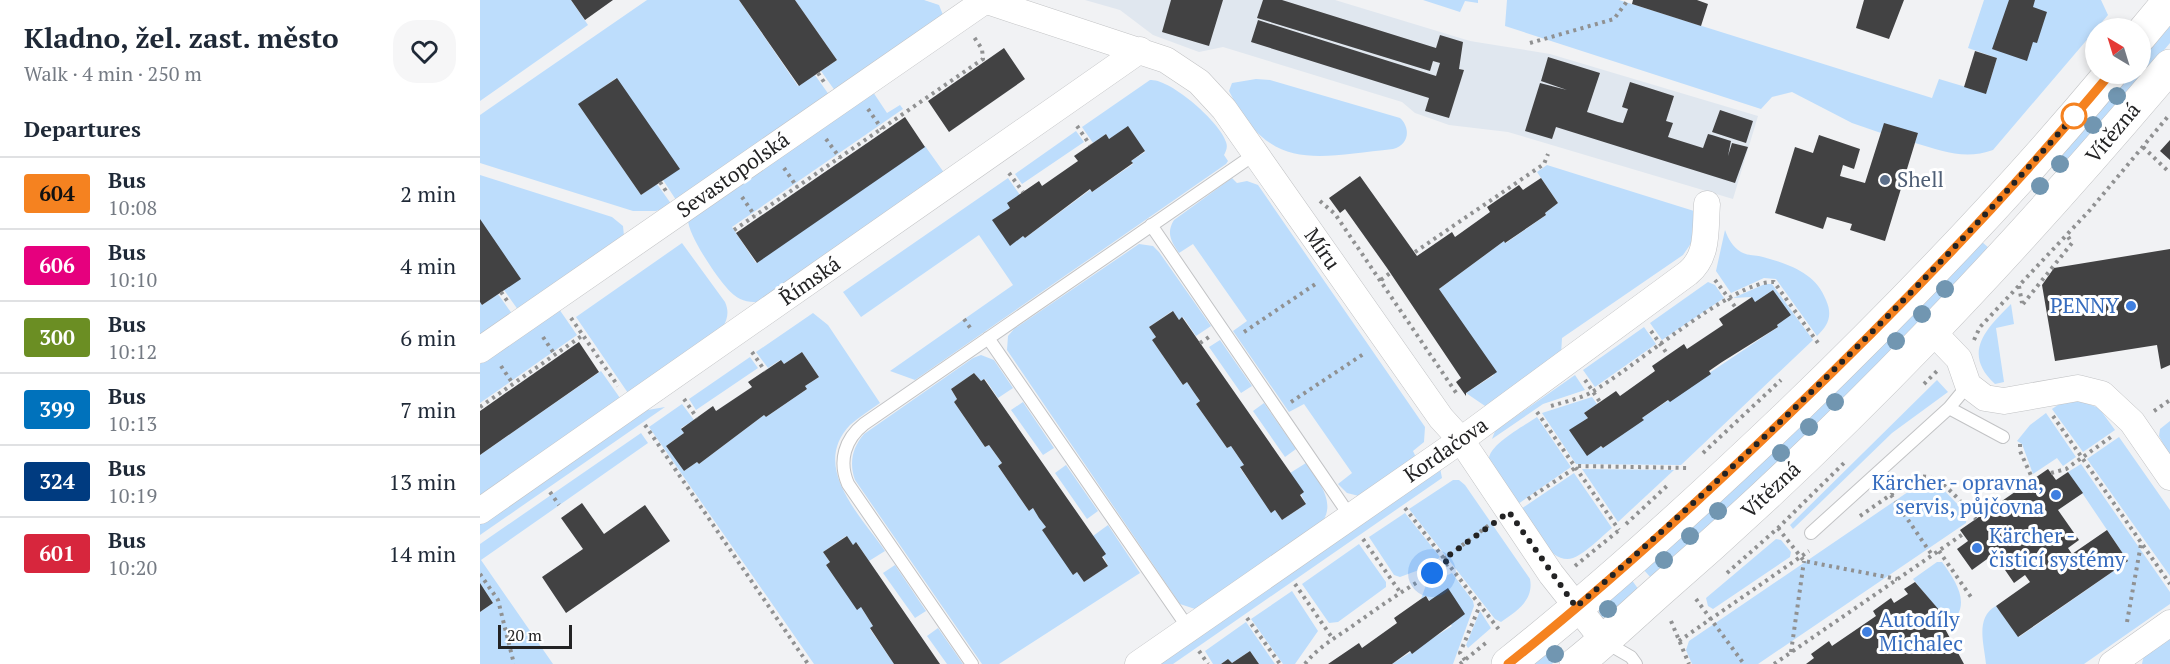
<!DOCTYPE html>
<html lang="en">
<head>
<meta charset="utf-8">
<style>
  :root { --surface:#fff; --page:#f6f6f7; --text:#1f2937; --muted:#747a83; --line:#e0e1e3 }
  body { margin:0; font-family:"PT Serif",serif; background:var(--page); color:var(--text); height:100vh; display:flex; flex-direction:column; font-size:22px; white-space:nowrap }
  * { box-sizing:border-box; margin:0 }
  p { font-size:20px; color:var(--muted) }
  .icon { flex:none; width:33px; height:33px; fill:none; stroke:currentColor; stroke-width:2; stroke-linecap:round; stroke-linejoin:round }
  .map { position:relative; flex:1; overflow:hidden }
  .details { display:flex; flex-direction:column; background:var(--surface); width:480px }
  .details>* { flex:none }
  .badge { padding:0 12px; border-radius:4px; font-size:21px; line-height:39px }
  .needle { width:39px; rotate:322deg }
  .fabs { position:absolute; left:1605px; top:18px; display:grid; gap:12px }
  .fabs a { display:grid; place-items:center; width:66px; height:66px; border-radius:50%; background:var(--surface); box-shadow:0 3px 9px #0003; font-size:30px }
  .scale { position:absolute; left:18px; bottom:15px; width:74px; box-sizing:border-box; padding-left:6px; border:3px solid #232324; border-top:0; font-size:16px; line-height:21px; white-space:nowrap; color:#232324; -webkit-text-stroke:4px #fff; paint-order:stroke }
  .you { position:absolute; width:30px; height:30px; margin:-15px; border:4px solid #fff; border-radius:50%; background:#1a73e8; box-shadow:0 0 0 9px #1a73e833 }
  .map>.badge { position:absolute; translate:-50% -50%; box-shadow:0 0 0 3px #fff }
  h2 { padding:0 24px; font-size:22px; line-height:54px }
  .round { display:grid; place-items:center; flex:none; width:63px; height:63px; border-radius:24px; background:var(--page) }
  .summary { display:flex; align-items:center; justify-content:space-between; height:102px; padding:0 24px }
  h1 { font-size:28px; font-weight:800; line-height:45px }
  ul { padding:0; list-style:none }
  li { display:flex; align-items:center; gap:18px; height:72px; padding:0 24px; border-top:2px solid var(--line) }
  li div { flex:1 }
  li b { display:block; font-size:22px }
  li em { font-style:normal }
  li .badge { min-width:66px; font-weight:700; text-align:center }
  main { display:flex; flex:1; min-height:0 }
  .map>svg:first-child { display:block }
  .built { fill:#e0e7ef }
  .green { fill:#bdddfc }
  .building { fill:#424243 }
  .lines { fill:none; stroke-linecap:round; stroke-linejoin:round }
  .service-casing { stroke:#c2c3c5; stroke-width:14 }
  .minor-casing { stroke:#c2c3c5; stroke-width:27 }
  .secondary-casing { stroke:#c2c3c5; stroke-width:34 }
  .path { stroke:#909192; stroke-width:4; stroke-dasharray:3 4.5; stroke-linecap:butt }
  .service { stroke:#fff; stroke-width:12 }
  .minor { stroke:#fff; stroke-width:26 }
  .secondary { stroke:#fff; stroke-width:33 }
  .tree { fill:#7196b1 }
  .line-casing { stroke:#fff; stroke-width:14 }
  .line { stroke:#f58220; stroke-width:9 }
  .walk { stroke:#232324; stroke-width:6; stroke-dasharray:0 10.8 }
  .stop-dot { fill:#fff; stroke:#f58220; stroke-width:3 }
  .service-dot { fill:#5c6f8a; stroke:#fff; stroke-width:2 }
  .shop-dot { fill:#3f7fe0; stroke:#fff; stroke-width:2 }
  .labels { text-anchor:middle; stroke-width:6; stroke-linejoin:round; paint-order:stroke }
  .street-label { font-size:21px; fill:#232324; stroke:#fff }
  .service-label { font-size:21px; fill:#4e5e75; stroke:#fff; text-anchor:start }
  .shop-label { font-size:21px; fill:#366cbe; stroke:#fff; text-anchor:end }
</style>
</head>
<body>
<main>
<section class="details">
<div class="summary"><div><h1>Kladno, žel. zast. město</h1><p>Walk · 4 min · 250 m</p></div><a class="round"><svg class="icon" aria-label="heart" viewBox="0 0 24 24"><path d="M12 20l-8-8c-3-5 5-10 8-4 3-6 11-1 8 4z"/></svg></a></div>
<h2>Departures</h2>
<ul>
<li><span class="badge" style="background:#f58220;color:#111">604</span><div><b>Bus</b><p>10:08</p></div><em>2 min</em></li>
<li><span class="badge" style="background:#e6007e;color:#fff">606</span><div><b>Bus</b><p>10:10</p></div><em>4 min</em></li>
<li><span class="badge" style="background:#6b8e23;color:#fff">300</span><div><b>Bus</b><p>10:12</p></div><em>6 min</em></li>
<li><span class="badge" style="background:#0072bc;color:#fff">399</span><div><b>Bus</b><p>10:13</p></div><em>7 min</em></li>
<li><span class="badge" style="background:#003b80;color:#fff">324</span><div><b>Bus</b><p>10:19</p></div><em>13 min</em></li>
<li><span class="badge" style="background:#d7263d;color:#fff">601</span><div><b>Bus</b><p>10:20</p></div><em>14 min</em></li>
</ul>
</section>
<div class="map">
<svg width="1690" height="664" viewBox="0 0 1690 664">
  <rect width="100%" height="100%" fill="#f1f2f4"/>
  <path class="built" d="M605 0H855L990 41 1070 54 1278 116 1253 199 1028 132 969 125 935 113 922 102 743 47 719 52 673 35 640 10Z"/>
  <path class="green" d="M0 0H91L108 25 0 101Z
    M167 0H259L318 86 335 75 352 99 198 203 183 180 136 78 99 105 161 195 177 184 192 205 176 211H153L0 163V115Z
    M315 0H444L459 5 463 15 358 95 341 71 357 60Z
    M943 0H998V3L985 1 980 12Z
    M1027 0H1139L1452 98 1459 79 1506 93 1517 58 1488 48 1504 0H1621L1628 15 1513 150C1485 160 1462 151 1435 143L1438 133H1401L1372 123 1312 92 1292 97 1281 109 1025 26Z
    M1690 22V43L1581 172 1571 164 1647 74H1660L1661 58Z
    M776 79 790 80 920 118C931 128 929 145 913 149 836 157 790 174 749 91L752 83Z
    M670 80C690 78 741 123 746 142 748 147 746 151 744 155L748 161 746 164 435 380 410 371 533 285 499 235 381 317 363 292 528 178 540 195 530 208 513 220 530 245 543 236 545 238 610 190 612 192 653 164 651 161 665 152 648 127 629 139 626 134 613 143 602 127Z
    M393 92 407 113 420 105 423 109 252 227 276 263 445 146 465 174 281 302C271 302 262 302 254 295 241 285 207 234 208 219Z
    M596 131 604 142 542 184 535 174Z
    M1067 165 1214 211 1212 242 1203 255 1082 338 1081 355 1008 408 986 393 1014 375 959 289 1024 241 1026 243 1066 215 1065 213 1078 203 1057 172Z
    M0 175 132 217 143 226 144 236 41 314 24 290 0 219Z
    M752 178 757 183 767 181 778 185 945 427 944 442 933 451 936 457 879 496 867 493 858 484 872 473 824 404 809 412 753 331 767 321 713 244 699 253C691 241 686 233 694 220Z
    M1245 230C1248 239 1253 247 1261 252 1268 256 1276 255 1283 257 1309 264 1336 273 1346 300 1353 316 1348 325 1337 336L1296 279 1284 278 1251 293 1236 271Z
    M1502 242 1509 248 1358 407 1172 579 1163 569Z
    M202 243 245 302C249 311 248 318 243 327L148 393 96 317Z
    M659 244 673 246 679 252 731 326 716 336 703 317 699 320 692 311 669 327 676 337 672 340 703 385 707 382 720 401 716 404 747 448 751 446 764 465 760 468 791 512 795 510 802 520 826 504 810 473 826 463C837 480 856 500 843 521L715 609 700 604 527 350 528 336 534 329Z
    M1228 282 1235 285 1244 298 1182 340 1170 323Z
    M1285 284H1292L1333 340 1201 465 1096 464 1062 413 1112 397 1117 404 1104 413 1108 418 1089 431 1123 448 1163 420 1162 418 1298 327 1297 325 1310 315 1293 290 1275 302 1271 297 1253 298Z
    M18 294 35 318 0 343V302L2 305Z
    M1531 304 1534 324 1516 328 1524 382 1515 384C1481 353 1507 328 1531 304Z
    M79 309 97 335 0 403V364Z
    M333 313 348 325 400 403C390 410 379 417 370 425 330 467 381 516 405 551L389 561 377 543 373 545 366 536 343 552 350 562 346 565 377 609 381 607 393 626 390 629 414 664H334L169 427 202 404 214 420 201 428 204 433 186 446 204 471 217 462 219 464 284 415 286 417 327 389 325 386 339 377 322 352 304 364 300 360 288 368 276 352Z
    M1164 327 1176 344 1115 387 1103 370Z
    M740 340 772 386 761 393 729 347Z
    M501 355 514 360 533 388 518 398 505 379 501 381 494 373 471 389 477 399 474 402 505 447 509 445 522 463 518 466 549 511 553 508 566 527 562 530 594 574 597 572 604 582 628 566 613 536 628 525 660 573 519 664H502L375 480C369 463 372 448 384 434L493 358Z
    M270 357 278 368 216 410 209 399Z
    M121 371 140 398 0 495V455Z
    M1095 375 1105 390 1063 404 1012 439 1015 431Z
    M1457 380 1468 392 1412 433 1313 529 1310 525Z
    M1598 400 1619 408 1635 430 1603 452 1572 409 1584 401Z
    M543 402 574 448 563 455 531 410Z
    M784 403 816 449 805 457 773 411Z
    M185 407 0 535V523L162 411Z
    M1566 413 1596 457 1583 466 1577 458 1553 474 1542 444 1537 441 1550 425Z
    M1057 417 1091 467 1038 504 1009 460C1008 445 1044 426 1057 417Z
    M1690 421V457L1679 436 1680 429Z
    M161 433 168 443 1 560 73 664H0V612L13 603 0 583V544Z
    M1639 437 1690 510V576L1607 459Z
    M1601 464 1690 592V604L1604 664H1506C1504 644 1495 617 1516 606L1539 637 1648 561 1588 472Z
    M586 465 618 511 607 519 575 473Z
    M960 468 962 478 693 664H676Z
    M1102 469 1194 470 1138 522Z
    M1094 473 1132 528C1121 537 1111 548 1099 555 1073 573 1053 526 1041 509Z
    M1447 479 1456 482 1487 514 1486 523 1278 664H1212L1206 650 1209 641Z
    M973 480H979L985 485 1050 579C1054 600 1037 611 1021 622L1015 619 929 509Z
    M925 513 960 557 947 567 920 577 914 575 889 537Z
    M1296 539 1301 540 1311 552 1310 557 1233 609 1228 606 1226 598Z
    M879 544 906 582V587L858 622 849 623 822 584Z
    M1457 562H1462C1477 583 1494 607 1466 627L1457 614 1459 611 1433 579Z
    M415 565 446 611 435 618 403 573Z
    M972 573 993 601 994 606 973 664H912L972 626 946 596 941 599 946 585Z
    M1151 579 1159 590 1126 618 1121 617 1118 609Z
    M812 591 838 631 815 664H803L771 619Z
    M1000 611 1011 628 988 648 986 645Z
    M766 622 795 664H779L770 651 752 663 748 659 741 664H733L725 651Z
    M458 628 483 664H467L447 636Z
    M1690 636V664H1662L1664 654Z
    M1076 645 1082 652 1072 664H1051Z"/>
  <path class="building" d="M91 0H133L105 20Z
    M259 0H315L357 60 319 86Z
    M691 0H743L729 46 682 32Z
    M783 0H802L956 48 960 35 983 42 979 69 984 70 969 118 945 111 949 98 771 42 778 20 956 76 960 63 953 61 950 71 777 18Z
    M1153 0H1217L1228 4 1221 26 1152 4Z
    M1384 0H1424L1409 39 1376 28Z
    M1529 0H1555L1553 7 1567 12 1557 43 1553 42 1547 61 1512 49Z
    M524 48 545 79 469 132 448 101Z
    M1495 51 1517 58 1506 94 1484 87Z
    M1068 57 1120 73 1107 112 1138 122 1143 123 1148 109 1142 107 1150 82 1194 96 1186 121 1193 123 1188 137 1223 148 1228 134 1232 135 1251 141 1248 156 1252 143 1268 147 1255 183 1076 127 1072 139 1045 131 1060 83 1087 90 1061 81Z
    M137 78 200 169 161 195 98 104Z
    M1240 110 1273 121 1266 143 1232 132Z
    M425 117 445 147 277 263 256 233Z
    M1404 123 1438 133 1405 241 1370 230 1372 224 1347 217 1343 229 1295 213 1315 147 1333 153 1339 135 1380 149 1374 169 1363 165 1360 176 1385 183Z
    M648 126 665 151 651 161 653 163 612 192 610 189 545 238 543 236 530 246 512 220 530 208 527 203 559 181 562 186 598 161 594 156 626 134 629 139Z
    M1690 140V160L1680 151Z
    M880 176 937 256 972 232 975 237 1010 212 1007 207 1039 185 1043 190 1061 178 1078 203 1065 213 1066 215 1025 243 1024 241 959 289 1017 372 986 393V396L976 382 981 378 907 268 865 209 860 213 849 198Z
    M0 219 41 279 2 305 0 302Z
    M1690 249V365L1681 369 1677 345 1575 361 1562 285 1574 268Z
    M1293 290 1311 315 1297 325 1298 327 1242 362 1229 371 1231 374 1190 402 1188 400 1162 418 1164 420 1123 448 1121 446 1107 456 1089 430 1108 418 1104 413 1136 391 1140 396 1175 371 1172 366 1204 344 1207 349 1243 325 1239 319 1272 297 1275 302Z
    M693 311 699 320 702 317 824 492 820 495 826 504 802 520 795 510 791 513 760 467 764 465 751 446 747 448 716 404 720 401 713 391 707 382 703 385 672 340 676 337 669 327Z
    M99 342 119 372 0 455V411Z
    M322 352 339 377 325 386 327 389 286 417 284 415 219 464 217 462 204 471 186 446 204 433 201 429 233 406 236 411 272 387 268 382 301 360 304 364Z
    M494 373 501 381 504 379 626 554 622 557 628 566 604 582 597 572 593 575 562 530 566 527 559 518 553 508 549 511 518 466 522 463 509 445 505 447 474 402 477 399 471 389Z
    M1568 469 1576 480 1588 472 1603 493 1578 510 1599 540 1588 548 1592 554 1627 530 1648 561 1538 637 1516 606 1550 582 1545 575 1534 583 1514 554 1492 570 1477 549 1488 541 1480 530Z
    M102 503 124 534 165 505 190 541 86 613 62 577 103 549 81 518Z
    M367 536 373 545 376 542 460 664H414L390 628 393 626 381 607 377 610 346 565 350 562 343 552Z
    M1435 582 1460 611 1457 614 1484 664H1326L1334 658 1331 654 1349 641 1352 646 1396 616 1393 611 1411 598 1414 603 1428 594 1424 589Z
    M0 583 13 603 0 612Z
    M968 588 985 614 932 654 930 651 912 664H848L879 643 882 648 917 623 914 618 941 599 946 596 949 601Z
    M770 651 779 664H741L748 659 752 663Z"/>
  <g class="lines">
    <defs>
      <path id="service" d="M671 225 870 516
        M508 338 709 629
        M1469 408 1523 437
        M1331 533 1469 408 1488 385
        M1125 642 1151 657 1156 664
        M492 664 368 484C358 461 365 439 384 424L775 154"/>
      <path id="minor" d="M504 0 686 60 719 82 744 109 961 418 981 440 1071 574 1124 641
        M1453 332 1479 359 1488 385 1505 398 1524 401 1598 388 1622 394 1652 422 1690 477
        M0 350 506 0
        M0 511 660 50
        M658 664 981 440 1208 273C1229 256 1225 229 1227 204
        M1632 664 1690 623"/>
      <path id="secondary" d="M1660 36 1690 0
        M1028 664C1126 586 1219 501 1310 414 1422 306 1530 194 1630 74
        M1096 664C1125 641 1151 616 1178 592 1366 429 1530 255 1690 66"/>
    </defs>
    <use href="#service" class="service-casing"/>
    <use href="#minor" class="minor-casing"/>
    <use href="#secondary" class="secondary-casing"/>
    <path class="path" d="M1050 43 1134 19 1148 0
      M338 73 344 82
      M388 109 402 129
      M597 126 610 145
      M346 139 360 158
      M1663 147 1690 173
      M304 168 317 187
      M529 173 543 192
      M180 182 186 191
      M262 197 275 216
      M840 201 855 214 977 394
      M254 230 503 59 502 49 494 37
      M935 252 1064 164 1068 154
      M901 280 910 273
      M1235 280 1256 308
      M1539 286 1542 303
      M21 292 28 302
      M1543 304 1592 243 1587 235
      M91 318 138 386
      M484 319 491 329
      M1171 331 1188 355
      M764 332 837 283
      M63 337 75 355
      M1494 340 1500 327 1610 210 1690 114
      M720 343 729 337
      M272 352 285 371
      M21 366 33 384
      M1105 380 1120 402
      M1444 384 1458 370
      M204 399 217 418
      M811 402 885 353
      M1071 406C1084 402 1099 399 1110 393 1152 370 1253 280 1294 282L1338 343
      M0 407 103 335
      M1674 411 1690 400
      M1057 412 1139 530
      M1573 416 1690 584
      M165 425 328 664
      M1540 444V451L1553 480
      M1223 453 1301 380
      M1571 473 1586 469 1631 437
      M70 492 79 505
      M1411 495 1452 555
      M1048 499 1098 466 1208 468
      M925 508 1020 631
      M1380 516 1435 478C1459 469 1480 503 1496 519
      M1146 524 1189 484
      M1298 528 1324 561 1417 579
      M883 539 920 592
      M1459 551 1491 597
      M964 559 1009 525
      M1095 566 1138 531
      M1247 573 1298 528 1366 461
      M0 574 18 600 34 664
      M815 584 853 639
      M1216 599 1264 664
      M767 618 800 664
      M1191 621 1209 664
      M1647 622 1661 544
      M1199 641 1329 551
      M719 651 728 664
      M1311 652 1324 561
      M985 660 980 653 1000 605
      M825 664C837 648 855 638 871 627 903 604 934 583 968 564
      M980 664 1007 642
      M1294 664 1483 534"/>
    <use href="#service" class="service"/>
    <use href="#minor" class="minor"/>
    <use href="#secondary" class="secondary"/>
  </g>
  <g class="tree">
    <circle cx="1637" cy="96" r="9"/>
    <circle cx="1613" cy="125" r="9"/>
    <circle cx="1580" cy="164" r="9"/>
    <circle cx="1560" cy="186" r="9"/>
    <circle cx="1465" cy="289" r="9"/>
    <circle cx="1442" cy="314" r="9"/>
    <circle cx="1416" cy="341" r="9"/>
    <circle cx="1355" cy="402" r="9"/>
    <circle cx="1329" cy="427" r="9"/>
    <circle cx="1301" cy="453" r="9"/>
    <circle cx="1238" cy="511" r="9"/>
    <circle cx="1210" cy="536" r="9"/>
    <circle cx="1184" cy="560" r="9"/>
    <circle cx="1128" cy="609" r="9"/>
    <circle cx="1075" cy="654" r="9"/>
  </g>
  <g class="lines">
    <defs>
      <path id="line" d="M1028 664C1125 587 1217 503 1306 417 1420 308 1529 195 1630 74"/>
    </defs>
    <use href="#line" class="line-casing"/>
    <use href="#line" class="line"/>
    <path class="walk" d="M952 573 968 564 964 559 1029 512 1096 607C1273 454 1440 292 1594 116"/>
  </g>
  <circle class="stop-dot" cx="1594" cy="116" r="12"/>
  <circle class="service-dot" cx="1405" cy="180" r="6"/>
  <g class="shop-dot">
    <circle cx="1651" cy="306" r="6"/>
    <circle cx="1576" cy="495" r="6"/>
    <circle cx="1497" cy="548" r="6"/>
    <circle cx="1387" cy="632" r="6"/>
  </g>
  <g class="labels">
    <g class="street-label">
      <text transform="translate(1633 133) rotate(-50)" y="7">Vítězná</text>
      <text transform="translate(253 175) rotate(-35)" y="7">Sevastopolská</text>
      <text transform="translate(842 249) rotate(55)" y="7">Míru</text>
      <text transform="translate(330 281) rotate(-35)" y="7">Římská</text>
      <text transform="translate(966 450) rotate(-35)" y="7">Kordačova</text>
      <text transform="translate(1291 490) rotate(-43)" y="7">Vítězná</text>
    </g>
    <g class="service-label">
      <text x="1417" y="187">Shell</text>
    </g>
    <g class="shop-label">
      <text x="1639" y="313">PENNY</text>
      <text x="1564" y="490">Kärcher - opravna,<tspan x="1564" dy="24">servis, půjčovna</tspan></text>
      <text x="1509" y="543" text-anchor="start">Kärcher -<tspan x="1509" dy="24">čisticí systémy</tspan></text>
      <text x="1399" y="627" text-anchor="start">Autodíly<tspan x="1399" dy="24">Michalec</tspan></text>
    </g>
  </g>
</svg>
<div class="fabs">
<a><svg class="needle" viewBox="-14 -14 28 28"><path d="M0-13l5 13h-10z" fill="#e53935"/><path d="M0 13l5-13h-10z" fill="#747a83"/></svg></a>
</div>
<div class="scale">20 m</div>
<div class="you" style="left:952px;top:573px"></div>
</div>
</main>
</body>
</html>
